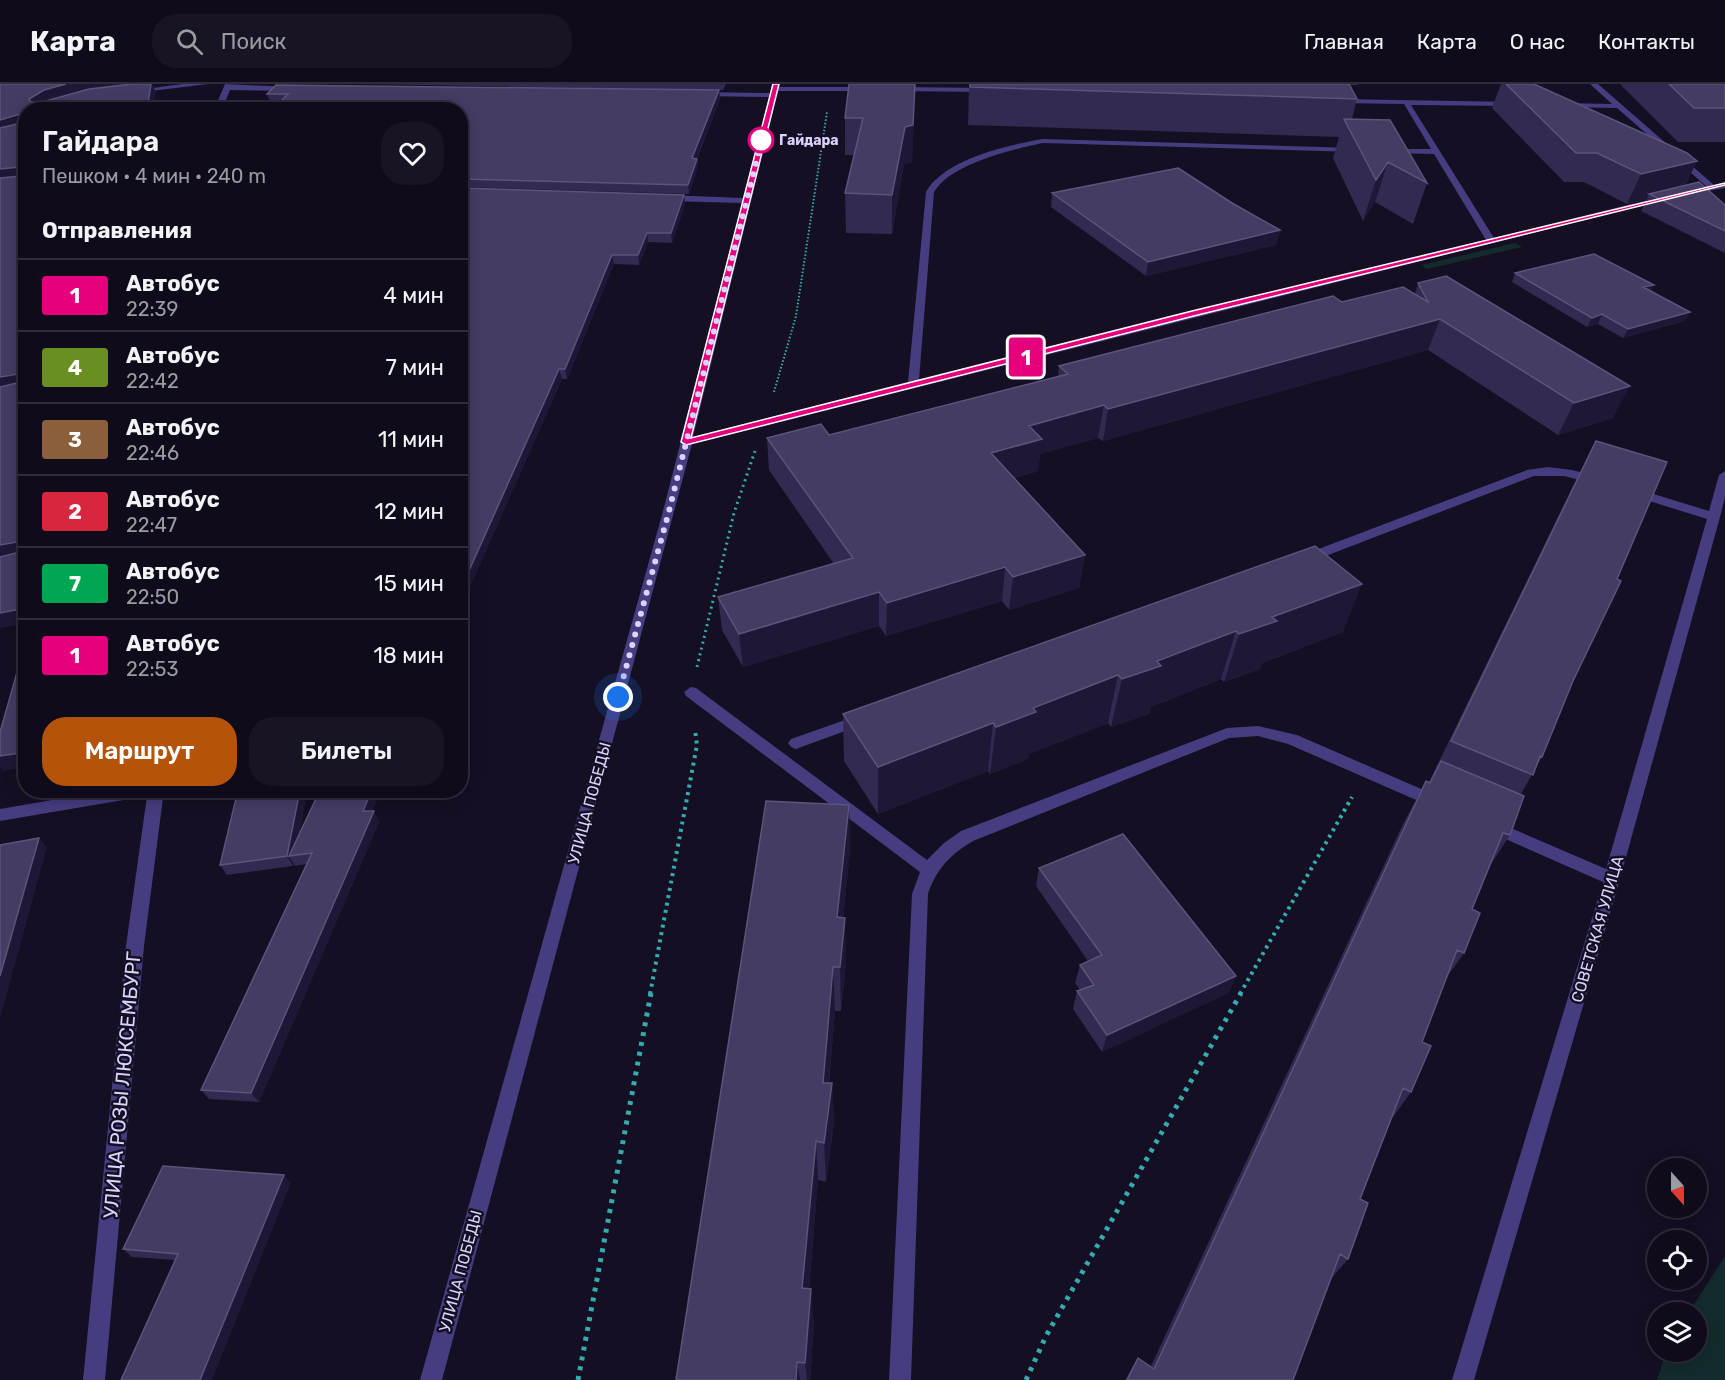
<!DOCTYPE html>
<html lang="ru">
<head>
<meta charset="utf-8">
<style>
  :root { --surface:#0f0b1a; --page:#181423; --text:#f1f3f6; --muted:#9b9ba2; --line:#2f2b39; --accent:#b45309 }
  body { margin:0; font-family:Rubik,sans-serif; background:var(--page); color:var(--text); height:100vh; display:flex; flex-direction:column; font-size:22px; white-space:nowrap }
  * { box-sizing:border-box; margin:0 }
  p { font-size:20px; color:var(--muted) }
  .icon { flex:none; width:33px; height:33px; fill:none; stroke:currentColor; stroke-width:2; stroke-linecap:round; stroke-linejoin:round }
  .map { position:relative; flex:1; overflow:hidden }
  .side { position:absolute; left:18px; top:18px; width:450px; height:696px; display:flex; flex-direction:column; background:var(--surface); border-radius:24px; box-shadow:0 3px 15px #0003,0 0 0 2px var(--line) }
  .side>* { flex:none }
  .badge { padding:0 12px; border-radius:4px; font-size:21px; line-height:39px }
  .needle { width:39px; rotate:159deg }
  .controls { position:absolute; left:1647px; top:1074px; display:grid; gap:12px }
  .controls a { display:grid; place-items:center; width:60px; height:60px; border-radius:50%; background:var(--surface); box-shadow:0 3px 15px #0003,0 0 0 2px var(--line); font-size:30px }
  .you { position:absolute; width:30px; height:30px; margin:-15px; border:4px solid #fff; border-radius:50%; background:#1a73e8; box-shadow:0 0 0 9px #1a73e833 }
  .map>.badge { position:absolute; translate:-50% -50%; box-shadow:0 0 0 3px #fff }
  h2 { padding:0 24px; font-size:22px; line-height:54px }
  .round { display:grid; place-items:center; flex:none; width:63px; height:63px; border-radius:24px; background:var(--page) }
  .overview { display:flex; align-items:center; justify-content:space-between; height:102px; padding:0 24px }
  h1 { font-size:28px; font-weight:600; line-height:45px }
  .button { display:flex; gap:12px; margin-top:auto; padding:12px 24px }
  .button a { flex:1; height:69px; border-radius:24px; background:var(--accent); color:#fff; font-size:24px; font-weight:600; line-height:69px; text-align:center }
  .button a+a { background:var(--page); color:var(--text) }
  ul { padding:0; list-style:none }
  li { display:flex; align-items:center; gap:18px; height:72px; padding:0 24px; border-top:2px solid var(--line) }
  li div { flex:1 }
  li b { display:block; font-size:22px }
  li em { font-style:normal }
  li .badge { min-width:66px; font-weight:700; text-align:center }
  header { display:flex; align-items:center; gap:36px; box-sizing:border-box; height:84px; padding:0 30px; background:var(--surface); border-bottom:2px solid var(--line) }
  header strong { font-size:28px }
  nav { display:flex; gap:33px; margin-inline-start:auto; font-size:21px }
  .search { width:420px; height:54px; background:var(--page); display:flex; align-items:center; gap:15px; box-sizing:border-box; padding:0 21px; border-radius:24px; color:var(--muted); font-size:22px }
  .map>svg:first-child { display:block }
  .green { fill:#132b2c }
  .lines { fill:none; stroke-linecap:round; stroke-linejoin:round }
  .path-far3 { stroke:#35abaf; stroke-width:2; stroke-dasharray:1.5 2; stroke-linecap:butt }
  .path-far2 { stroke:#35abaf; stroke-width:3; stroke-dasharray:2 4; stroke-linecap:butt }
  .path-far1 { stroke:#35abaf; stroke-width:4; stroke-dasharray:3 4.5; stroke-linecap:butt }
  .path { stroke:#35abaf; stroke-width:5; stroke-dasharray:4 6; stroke-linecap:butt }
  .minor { fill:#453d7f; fill-rule:evenodd }
  .wall { fill:#342950 }
  .shaded-wall { fill:#1f1736 }
  .building { fill:#463b63; stroke:#5d537b; stroke-width:1.5 }
  .line { fill:#e6007e; stroke:#fff; stroke-width:1.5 }
  .walk { stroke:#dcd3fd; stroke-width:6; stroke-dasharray:0 10.8 }
  .stop-dot { fill:#fff; stroke:#e6007e; stroke-width:3 }
  .labels { text-anchor:middle; stroke-width:5; stroke-linejoin:round; paint-order:stroke }
  .far-stop-label { font-size:14px; font-weight:bold; fill:#dcd3fd; stroke:#140f23; text-anchor:start }
  .street-label { font-size:16px; fill:#dcd3fd; stroke:#140f23 }
  .near-street-label { font-size:20px; fill:#dcd3fd; stroke:#140f23 }
</style>
</head>
<body>
<header>
<strong>Карта</strong>
<div class="search"><svg class="icon" aria-label="search" viewBox="0 0 24 24"><circle cx="10" cy="10" r="6"/><path d="M15 15l6 6"/></svg>Поиск</div>
<nav><a>Главная</a><a>Карта</a><a>О нас</a><a>Контакты</a></nav>
</header>
<div class="map">
<svg width="1725" height="1296" viewBox="0 0 1725 1296">
  <rect width="100%" height="100%" fill="#140f23"/>
  <path class="green" d="M1515 159 1522 163 1427 185 1421 181Z
    M1725 1172V1296H1657L1666 1268H1696V1228H1689Z"/>
  <g class="lines">
    <path class="path-far3" d="M774 308 796 232 827 28"/>
    <path class="path-far2" d="M697 583 734 429 755 367"/>
    <path class="path-far1" d="M650 910 697 661 695 646
      M1240 910 1352 713"/>
    <path class="path" d="M578 1296 651 909
      M1026 1296 1046 1252 1241 909"/>
    <path class="minor" d="M182 0H208L135 9 131 7Z
      M225 0 290 3 294 5 290 7 230 6 222 26H214Z
      M772 0H780L779 3H868L872 5 868 7H778L693 353 908 298 926 108C944 75 1008 61 1043 55L1355 64 1359 66 1355 68 1043 59C1013 65 950 80 934 108L919 296 1486 156 1434 70 1388 69 1384 67 1388 65H1431L1404 20 1335 19 1334 17 1338 15 1515 18V22H1512L1411 21 1494 154 1664 112 1668 115 692 360 442 1296H420L662 431 742 119 666 117 662 114 666 111 743 114 769 13 701 12 697 10 701 8 770 9Z
      M1590 0H1598L1714 101 1725 98V104L1685 111V107L1706 102 1617 24 1560 23V19H1563L1612 20Z
      M895 3 988 4 992 6 988 8 892 7Z
      M1548 383 1572 386 1600 393 1602 396 1596 400 1564 392H1534L1310 478 1305 479 1299 475 1300 472 1527 386Z
      M1725 387V413L1720 433 1620 795 1474 1296H1452L1603 798 1485 746 1483 742 1485 738 1491 736 1497 738 1606 785 1707 435 1630 411 1628 408 1634 404 1709 427 1719 391Z
      M691 603 696 604 927 776 944 759 961 747 1227 644 1258 642 1297 651 1442 714 1444 718 1442 722H1430L1288 660 1258 652 1229 654 973 757C951 770 936 785 928 810L911 1296H889L912 810 920 788 686 612 684 608Z
      M862 630 867 631 869 635 867 639 796 665 791 663 788 659 791 655Z
      M110 706H164L144 862 105 1296H83L126 862 147 712 0 737V725Z"/>
  </g>
  <path class="wall" d="M362 0H726L723 6Z
    M915 0 912 78 904 80 892 150 846 149 845 109 854 71H845V34Z
    M969 0H1358V1H1350L1357 15 1352 35 1427 99 1413 140 1375 118 1363 137 1333 74 1339 53 968 41Z
    M1501 0H1534L1697 77 1685 102 1725 121V169L1641 127 1647 115 1627 120 1584 98H1564L1492 24Z
    M1620 0H1725V58H1678Z
    M719 6 720 15 697 75 698 83 689 110 460 103V26L270 18 267 10Z
    M460 104 684 111 685 120 672 159 648 158 639 181 614 180 567 295H562L460 525Z
    M1052 109 1232 119 1280 146 1276 161 1146 192 1051 123Z
    M1515 189 1654 201 1651 207 1690 228 1685 237 1623 254 1598 240 1587 243 1512 198Z
    M1418 199 1613 334 1558 351 1428 266 1103 357 1098 354 1040 370 1038 387 1014 394 1085 471 1079 504 1009 526 1002 517 886 552 879 542 743 583 722 546 718 513 834 480 769 386 767 354 829 351 1058 293 1059 282 1342 218 1415 210Z
    M1596 357 1573 597 1542 673 1521 710 1510 751 1489 783 1472 825 1464 869 1447 893 1422 958 1411 1008 1391 1036 1360 1115 1348 1175 1331 1195 1293 1296H1125L1138 1274 1151 1282 1403 740 1426 697 1429 698 1572 404Z
    M1315 462 1343 548 1262 579 1260 585 1224 598 1221 595 1151 623 1149 630 1111 643 1108 639 1029 670 1028 675 990 690 988 687 878 730 844 677 843 630Z
    M238 706H307L299 751 381 706 372 727 379 738 259 1018 209 1015 201 1006 306 780 295 782 294 780 293 782 227 791 220 781Z
    M849 721 850 767 843 834 846 879 841 927H835L829 999H832L834 1040 826 1098 818 1096 809 1205 814 1239 810 1296H676Z
    M1039 784 1236 892 1228 909 1102 968 1073 925 1077 907 1080 906 1075 899 1080 881 1088 877 1036 802Z
    M291 1099 175 1176 132 1173 123 1165Z"/>
  <path class="shaded-wall" d="M66 0H149L34 26 29 15 44 6Z
    M151 0H152L156 8 153 26H147Z
    M915 0 912 78 904 80 892 150V111L905 43Z
    M719 6 720 15 693 83 692 74Z
    M20 30 25 41 0 48V36Z
    M697 75 698 83 689 110 688 101Z
    M1697 77 1682 107 1649 110 1647 115 1627 120 1641 90Z
    M1388 78 1375 118 1363 137 1376 96Z
    M20 83 26 94 0 96V85Z
    M684 111 685 120 672 159 671 149Z
    M1280 146 1276 161 1146 192 1148 178Z
    M647 149 648 158 639 181 638 171Z
    M612 171 614 180 567 295 565 285Z
    M1654 201 1649 210 1643 203Z
    M1690 228 1685 237 1623 254 1628 245Z
    M1602 230 1598 240 1587 243 1592 234Z
    M1440 235 1428 266 1103 357 1108 325Z
    M559 285 562 295 460 525V507Z
    M18 290 26 303 0 307V293Z
    M1630 302 1613 334 1558 351 1574 319Z
    M1104 321 1098 354 1040 370 1038 387 988 401 991 369 1029 342Z
    M17 458 26 471 0 476V461Z
    M1085 471 1079 504 1009 526 1013 493Z
    M1005 483 1002 517 886 552 887 519Z
    M1362 500 1343 548 1262 579 1260 585 1224 598 1239 550 1272 533Z
    M879 508V542L743 583 739 550Z
    M26 524V539L0 544V529Z
    M1236 547 1221 595 1151 623 1149 630 1111 643 1122 595 1157 577Z
    M1118 591 1108 639 1029 670 1028 675 990 690 996 643 1033 624Z
    M993 639 988 687 878 730V683Z
    M26 668V683L3 687 0 683V672Z
    M300 706H307L295 771 289 772 294 780 293 782 287 772Z
    M372 706H381L368 737 363 727Z
    M849 721 850 767 839 878 837 833Z
    M374 727 379 738 259 1018 251 1009Z
    M39 754 47 763 0 935V892Z
    M845 834 846 879 841 927 840 883Z
    M833 883 835 927 825 1040 823 999Z
    M1236 892 1228 909 1102 968 1107 951Z
    M832 999 834 1040 826 1098 824 1059Z
    M816 1057 818 1096 806 1238 802 1204Z
    M284 1091 291 1099 212 1296H200Z
    M811 1205 814 1239 810 1296H807L805 1279Z
    M797 1278 800 1296H796Z"/>
  <path class="building" d="M0 0H66L44 6 29 15 31 18H42L89 5 132 0H151L147 26H26V524L0 529V473L20 468V460L17 458 0 461V303L21 298 18 290 0 293V94L21 92 23 90 20 83 0 85V44L21 39 23 32 20 30 0 36Z
    M849 0H915L913 41 905 43 892 111 845 109 863 34H845Z
    M970 0H1349L1357 15 970 3Z
    M1506 0H1534L1687 69 1697 77 1641 90 1597 69H1576Z
    M1669 0H1725V24H1694Z
    M276 1 719 6 692 74 697 75 688 101 460 95V26H272L288 10H267Z
    M1344 35 1390 36 1427 99 1388 78 1376 96Z
    M1178 84 1232 119 1280 146 1148 178 1052 109Z
    M1699 98 1725 121V147L1649 110Z
    M460 104 684 111 671 149H647L638 171H612L565 285H559L460 507Z
    M1594 170 1654 201 1643 203 1690 228 1628 245 1602 230 1592 234 1515 189Z
    M1446 192 1630 302 1574 319 1440 235 1108 325 1104 321 1029 342 1042 355 991 369 1085 471 1013 493 1005 483 887 519 879 508 739 550 718 513 853 474 767 354 821 340 829 351 1068 290 1059 282 1333 212 1342 218 1403 203 1428 218 1418 199Z
    M1596 357 1667 378 1617 495 1621 497 1573 597 1542 673 1540 672 1533 691 1451 657Z
    M1315 462 1362 500 1272 533 1277 537 1239 550 1236 547 1157 577 1161 582 1122 595 1118 591 1033 624 1036 628 996 643 993 639 878 683 843 630Z
    M26 557V668L0 672V648Z
    M1441 677 1524 712 1510 751 1503 749 1472 825 1480 829 1464 869 1457 866 1422 958 1431 962 1411 1008 1403 1004 1360 1115 1368 1119 1348 1175 1340 1170 1293 1296H1127L1138 1274 1154 1285 1426 697 1430 699Z
    M238 706H300L287 772 220 781Z
    M320 706H372L363 727H374L251 1009 201 1006 312 769 289 772Z
    M766 717 849 721 837 833 845 834 840 883H833L823 999H832L824 1059 816 1057 802 1204 811 1205 805 1279 797 1278 796 1296H676Z
    M1123 750 1236 892 1107 951 1077 907 1094 901 1080 881 1102 871 1039 784Z
    M39 754 0 892V761Z
    M163 1082 284 1091 200 1296H121L178 1170 123 1165Z"/>
  <path class="line" d="M773 0H779L691 354 1192 227 1725 99V101L1194 232 686 361 681 358Z"/>
  <g class="lines">
    <path class="walk" d="M618 613 668 431 764 47 761 56"/>
  </g>
  <circle class="stop-dot" cx="761" cy="56" r="12"/>
  <g class="labels">
    <g class="far-stop-label">
      <text x="779" y="61">Гайдара</text>
    </g>
    <g class="street-label">
      <text transform="translate(589 719) rotate(-75)" y="6">УЛИЦА ПОБЕДЫ</text>
      <text transform="translate(1597 845) rotate(-74)" y="6">СОВЕТСКАЯ УЛИЦА</text>
      <text transform="translate(460 1187) rotate(-75)" y="6">УЛИЦА ПОБЕДЫ</text>
    </g>
    <g class="near-street-label">
      <text transform="translate(122 1001) rotate(-85)" y="7">УЛИЦА РОЗЫ ЛЮКСЕМБУРГ</text>
    </g>
  </g>
</svg>
<div class="controls">
<a><svg class="needle" viewBox="-14 -14 28 28"><path d="M0-13l5 13h-10z" fill="#e53935"/><path d="M0 13l5-13h-10z" fill="#9b9ba2"/></svg></a>
<a><svg class="icon" aria-label="locate" viewBox="0 0 24 24"><circle cx="12" cy="12" r="6"/><path d="M12 2v4M12 18v4M2 12h4M18 12h4"/></svg></a>
<a><svg class="icon" aria-label="layers" viewBox="0 0 24 24"><path d="M12 4l9 5-9 5-9-5zM3 14l9 5 9-5"/></svg></a>
</div>
<div class="you" style="left:618px;top:613px"></div>
<b class="badge" style="left:1026px;top:273px;background:#e6007e;color:#fff">1</b>
<section class="side">
<div class="overview"><div><h1>Гайдара</h1><p>Пешком · 4 мин · 240 m</p></div><a class="round"><svg class="icon" aria-label="heart" viewBox="0 0 24 24"><path d="M12 20l-8-8c-3-5 5-10 8-4 3-6 11-1 8 4z"/></svg></a></div>
<h2>Отправления</h2>
<ul>
<li><span class="badge" style="background:#e6007e;color:#fff">1</span><div><b>Автобус</b><p>22:39</p></div><em>4 мин</em></li>
<li><span class="badge" style="background:#6b8e23;color:#fff">4</span><div><b>Автобус</b><p>22:42</p></div><em>7 мин</em></li>
<li><span class="badge" style="background:#8b5e3c;color:#fff">3</span><div><b>Автобус</b><p>22:46</p></div><em>11 мин</em></li>
<li><span class="badge" style="background:#d7263d;color:#fff">2</span><div><b>Автобус</b><p>22:47</p></div><em>12 мин</em></li>
<li><span class="badge" style="background:#00a651;color:#fff">7</span><div><b>Автобус</b><p>22:50</p></div><em>15 мин</em></li>
<li><span class="badge" style="background:#e6007e;color:#fff">1</span><div><b>Автобус</b><p>22:53</p></div><em>18 мин</em></li>
</ul>
<div class="button"><a>Маршрут</a><a>Билеты</a></div>
</section>
</div>
</body>
</html>
